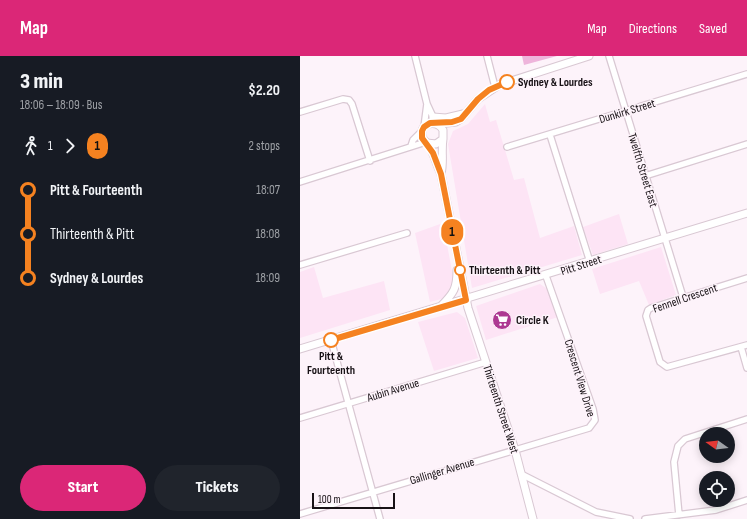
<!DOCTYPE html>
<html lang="en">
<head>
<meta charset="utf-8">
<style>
  :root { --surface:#171b24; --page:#20242c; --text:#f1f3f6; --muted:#9ea1a6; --accent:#db2777 }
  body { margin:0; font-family:"Sofia Sans Condensed",sans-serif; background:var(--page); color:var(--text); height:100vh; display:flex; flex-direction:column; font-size:15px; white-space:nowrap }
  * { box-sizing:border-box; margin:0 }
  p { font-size:13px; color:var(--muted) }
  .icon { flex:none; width:22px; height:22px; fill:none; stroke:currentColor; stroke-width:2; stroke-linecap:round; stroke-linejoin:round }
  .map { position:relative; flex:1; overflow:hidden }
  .sheet { display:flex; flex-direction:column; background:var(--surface); width:300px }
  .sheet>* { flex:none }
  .badge { padding:0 8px; border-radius:13px; font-size:14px; line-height:26px }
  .needle { width:26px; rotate:284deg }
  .buttons { position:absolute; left:399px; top:371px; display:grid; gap:8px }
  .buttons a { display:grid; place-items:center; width:36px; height:36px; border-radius:50%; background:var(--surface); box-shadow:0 2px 10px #0003; font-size:20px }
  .scale { position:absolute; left:12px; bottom:10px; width:83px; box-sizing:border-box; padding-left:4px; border:2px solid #171115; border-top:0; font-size:11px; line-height:14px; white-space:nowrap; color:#171115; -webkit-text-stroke:3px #fdf3fa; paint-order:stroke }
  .map>.badge { position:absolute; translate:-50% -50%; box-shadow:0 0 0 2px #fff }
  .legs { display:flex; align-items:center; gap:6px; height:44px; padding:0 20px; font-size:13px }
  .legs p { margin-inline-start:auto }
  .summary { display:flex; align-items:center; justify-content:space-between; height:68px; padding:0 20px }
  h1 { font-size:22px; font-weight:800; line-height:30px }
  .button { display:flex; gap:8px; margin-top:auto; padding:8px 20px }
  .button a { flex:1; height:46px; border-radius:24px; background:var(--accent); color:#fff; font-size:16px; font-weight:800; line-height:46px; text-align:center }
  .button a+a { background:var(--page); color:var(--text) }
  ul { padding:0 20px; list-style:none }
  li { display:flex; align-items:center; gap:14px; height:44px; font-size:15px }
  li i { display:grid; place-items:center; width:6px; height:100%; margin:0 5px; background:currentColor }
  li i::after { content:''; width:10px; height:10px; margin:-5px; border:3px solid; border-radius:50%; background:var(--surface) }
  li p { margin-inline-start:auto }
  li:first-child i { background:linear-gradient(#0000 50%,currentColor 0) }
  li:last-child i { background:linear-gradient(currentColor 50%,#0000 0) }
  header { display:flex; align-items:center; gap:24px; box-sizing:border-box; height:56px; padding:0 20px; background:var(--accent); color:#fff }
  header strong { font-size:19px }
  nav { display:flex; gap:22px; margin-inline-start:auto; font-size:14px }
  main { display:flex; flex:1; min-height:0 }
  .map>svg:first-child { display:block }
  .built { fill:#fde4f5 }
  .green { fill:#eeb4db }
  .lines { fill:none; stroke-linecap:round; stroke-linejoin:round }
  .minor-casing { stroke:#d9c8d3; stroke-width:8 }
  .tertiary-casing { stroke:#d9c8d3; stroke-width:9 }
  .minor { stroke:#fff; stroke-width:5.5 }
  .tertiary { stroke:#fff; stroke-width:7 }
  .line-1-casing { stroke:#fff; stroke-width:9 }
  .line-1 { stroke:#f58220; stroke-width:6 }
  .stop-1-dot { fill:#fff; stroke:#f58220; stroke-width:2 }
  .labels { text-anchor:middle; stroke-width:3; stroke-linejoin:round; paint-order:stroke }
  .stop-label { font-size:12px; font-weight:bold; fill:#171115; stroke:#fdf3fa; text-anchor:start }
  .street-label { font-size:12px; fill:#171115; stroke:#fdf3fa }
  .poi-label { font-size:12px; font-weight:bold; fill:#171115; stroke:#fdf3fa; text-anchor:start }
</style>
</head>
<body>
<header>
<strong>Map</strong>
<nav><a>Map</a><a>Directions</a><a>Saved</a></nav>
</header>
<main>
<section class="sheet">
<div class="summary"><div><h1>3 min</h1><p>18:06 – 18:09 · Bus</p></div><b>$2.20</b></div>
<div class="legs"><svg class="icon" aria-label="walk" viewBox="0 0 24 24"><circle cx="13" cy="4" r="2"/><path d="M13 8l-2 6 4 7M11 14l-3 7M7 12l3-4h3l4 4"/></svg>1<svg class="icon" aria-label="forward" viewBox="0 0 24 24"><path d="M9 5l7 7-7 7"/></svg><b class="badge" style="background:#f58220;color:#111">1</b><p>2 stops</p></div>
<ul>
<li><i style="color:#f58220"></i><b>Pitt &amp; Fourteenth</b><p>18:07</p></li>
<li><i style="color:#f58220"></i><span>Thirteenth &amp; Pitt</span><p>18:08</p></li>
<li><i style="color:#f58220"></i><b>Sydney &amp; Lourdes</b><p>18:09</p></li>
</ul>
<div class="button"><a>Start</a><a>Tickets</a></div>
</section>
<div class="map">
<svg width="447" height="463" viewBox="0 0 447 463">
  <rect width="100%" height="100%" fill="#fdf3fa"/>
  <path class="built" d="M185 48 190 66 196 64 214 124 224 122 240 182 274 170 282 199 172 232 148 88 153 75 168 68Z
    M319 158 328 188 293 199 283 171Z
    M143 167 155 231 149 241 130 246 115 177Z
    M361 191 376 239 349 249 339 225 300 238 292 213Z
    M14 211 23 242 84 225 90 254 0 282V216Z
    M240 228 246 232 258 261 186 284 176 250Z
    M157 256 165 262 178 302 134 315 118 266Z"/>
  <path class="green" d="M222 0H257L224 9Z"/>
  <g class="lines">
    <defs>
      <path id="minor" d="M115 0 127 48 134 63
        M187 0 195 31
        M309 0 383 241
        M0 56 43 43 49 44 52 48 70 105
        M124 71 127 48
        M250 79 290 206
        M111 90 113 84 122 75
        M207 91 447 18
        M345 120 447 88
        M0 126 126 86
        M0 209 107 177
        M447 222 351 252 348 254 346 260 360 306 367 311 447 289
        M31 284 80 463
        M441 291 447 312
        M0 362 186 306
        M221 418 296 456 330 463
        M0 458 289 372 295 364 293 353 246 220
        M379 459 374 406 378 390 385 383 447 363
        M345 463 416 454 447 444"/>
      <path id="tertiary" d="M133 61 146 62 163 58
        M138 68 156 66 161 63 178 43 199 29 289 0
        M127 87 136 88 143 83V74C137 64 120 66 122 79 122 83 124 84 127 87 134 96 136 108 141 118L168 252 215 394 233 463
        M141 118C144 106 141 95 143 83
        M141 250C154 237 157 232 157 214
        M0 293 447 157"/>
    </defs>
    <use href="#minor" class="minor-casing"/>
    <use href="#tertiary" class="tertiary-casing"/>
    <use href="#minor" class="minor"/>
    <use href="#tertiary" class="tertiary"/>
  </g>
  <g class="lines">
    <defs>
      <path id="line-1" d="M31 284 166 244 141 118 133 97 122 82V75L124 71 130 67 152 66 161 63 178 43 189 34 207 26"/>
    </defs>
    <use href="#line-1" class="line-1-casing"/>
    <use href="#line-1" class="line-1"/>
  </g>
  <defs>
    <symbol id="supermarket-disc" viewBox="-11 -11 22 22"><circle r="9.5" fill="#ad3992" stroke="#fdf3fa"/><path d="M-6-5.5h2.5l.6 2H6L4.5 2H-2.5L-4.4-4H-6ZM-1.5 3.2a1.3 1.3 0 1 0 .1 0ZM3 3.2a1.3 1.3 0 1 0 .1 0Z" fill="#fff"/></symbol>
  </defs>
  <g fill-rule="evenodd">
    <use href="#supermarket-disc" x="191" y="253" width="22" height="22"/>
  </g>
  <g class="stop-1-dot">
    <circle cx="207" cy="26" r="7"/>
    <circle cx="160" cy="214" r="5"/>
    <circle cx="31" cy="284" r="7"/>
  </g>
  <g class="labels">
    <g class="stop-label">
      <text x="218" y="30">Sydney &amp; Lourdes</text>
      <text x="169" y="218">Thirteenth &amp; Pitt</text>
      <text x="31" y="304" text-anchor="middle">Pitt &amp;<tspan x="31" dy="14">Fourteenth</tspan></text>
    </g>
    <g class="street-label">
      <text transform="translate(327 55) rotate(-17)" y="4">Dunkirk Street</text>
      <text transform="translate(343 114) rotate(73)" y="4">Twelfth Street East</text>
      <text transform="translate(281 209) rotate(-18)" y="4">Pitt Street</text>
      <text transform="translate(385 242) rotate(-19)" y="4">Fennell Crescent</text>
      <text transform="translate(280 322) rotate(73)" y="4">Crescent View Drive</text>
      <text transform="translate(93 334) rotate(-17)" y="4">Aubin Avenue</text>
      <text transform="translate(201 353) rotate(72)" y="4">Thirteenth Street West</text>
      <text transform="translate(142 415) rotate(-17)" y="4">Gallinger Avenue</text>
    </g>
    <g class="poi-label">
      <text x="216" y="268">Circle K</text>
    </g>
  </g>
</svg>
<div class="buttons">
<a><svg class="needle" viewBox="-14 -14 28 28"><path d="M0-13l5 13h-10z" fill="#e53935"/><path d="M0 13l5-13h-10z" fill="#9ea1a6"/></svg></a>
<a><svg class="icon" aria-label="locate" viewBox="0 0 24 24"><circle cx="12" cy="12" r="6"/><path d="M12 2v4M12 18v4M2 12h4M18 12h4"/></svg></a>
</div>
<div class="scale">100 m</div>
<b class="badge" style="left:152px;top:176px;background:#f58220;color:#111">1</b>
</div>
</main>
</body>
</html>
